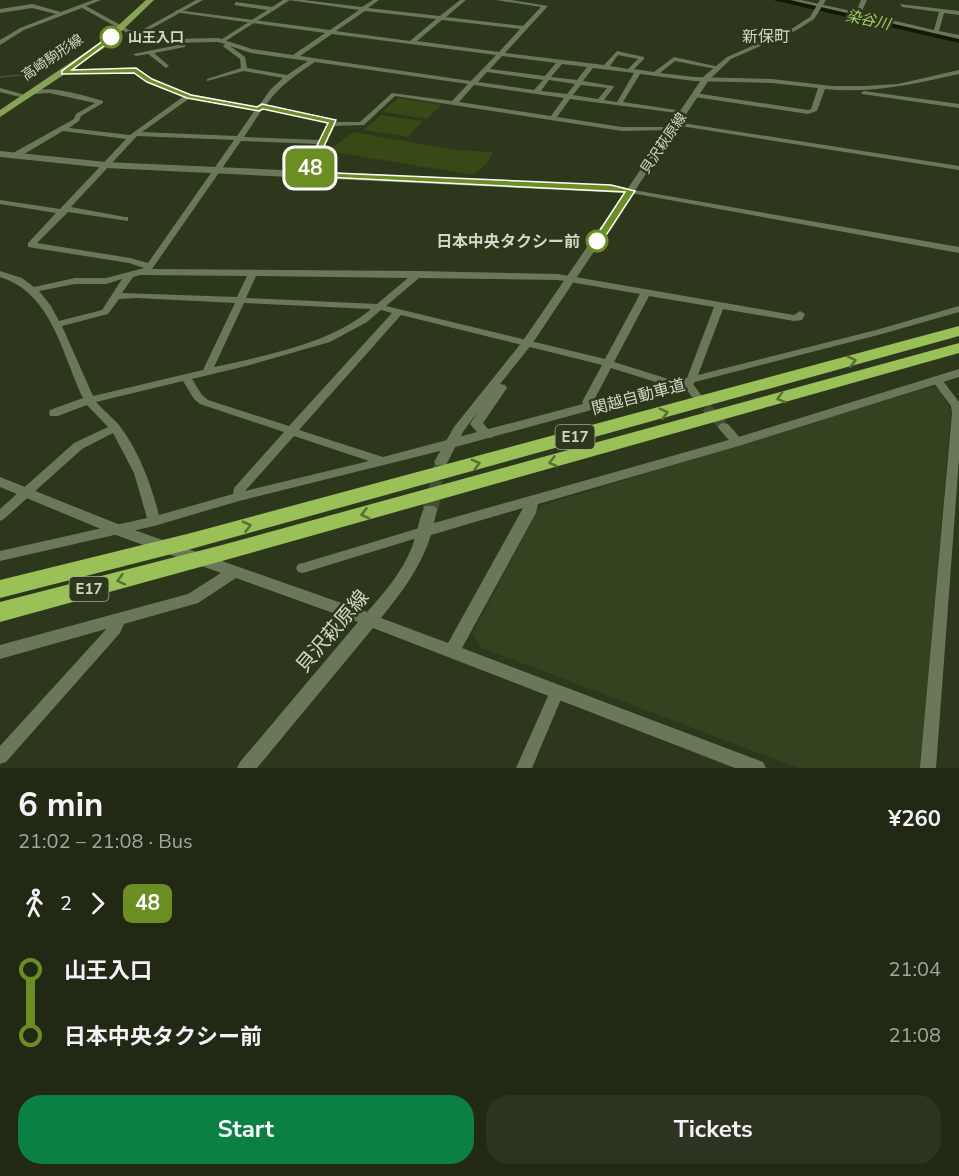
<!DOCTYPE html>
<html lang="en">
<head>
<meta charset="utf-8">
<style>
  :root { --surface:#212914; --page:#2d3522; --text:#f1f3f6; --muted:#a2a6a0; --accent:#0b8043 }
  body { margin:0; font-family:"Nunito Sans","Noto Sans JP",sans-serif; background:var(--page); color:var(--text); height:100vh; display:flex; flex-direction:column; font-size:22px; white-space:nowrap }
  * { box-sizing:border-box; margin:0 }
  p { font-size:20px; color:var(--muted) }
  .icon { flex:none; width:33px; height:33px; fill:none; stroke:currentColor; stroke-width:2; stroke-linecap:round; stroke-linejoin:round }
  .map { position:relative; height:768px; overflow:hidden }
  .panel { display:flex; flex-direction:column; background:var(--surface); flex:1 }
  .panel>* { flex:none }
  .badge { padding:0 12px; border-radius:9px; font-size:21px; line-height:39px }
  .map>.badge { position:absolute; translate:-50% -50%; box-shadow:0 0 0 3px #fff }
  .legs { display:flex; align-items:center; gap:9px; height:66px; padding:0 18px; font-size:20px }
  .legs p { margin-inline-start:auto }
  .headline { display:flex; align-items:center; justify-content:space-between; height:102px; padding:0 18px }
  h1 { font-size:33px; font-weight:700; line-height:45px }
  .cta { display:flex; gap:12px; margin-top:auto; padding:12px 18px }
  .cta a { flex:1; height:69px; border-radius:24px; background:var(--accent); color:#fff; font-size:24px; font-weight:700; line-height:69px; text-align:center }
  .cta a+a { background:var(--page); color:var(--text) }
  ul { padding:0 18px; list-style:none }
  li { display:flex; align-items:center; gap:21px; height:66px; font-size:22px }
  li i { display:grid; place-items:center; width:9px; height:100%; margin:0 8px; background:currentColor }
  li i::after { content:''; width:15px; height:15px; margin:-8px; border:4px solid; border-radius:50%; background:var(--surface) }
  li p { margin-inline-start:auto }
  li:first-child i { background:linear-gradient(#0000 50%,currentColor 0) }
  li:last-child i { background:linear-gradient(currentColor 50%,#0000 0) }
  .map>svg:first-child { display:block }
  .built { fill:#354220 }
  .green { fill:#374915 }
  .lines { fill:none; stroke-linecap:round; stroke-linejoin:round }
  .stream { stroke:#4b523e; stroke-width:1.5 }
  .river { fill:#111903; fill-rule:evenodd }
  .minor-tunnel { stroke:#454f35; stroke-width:10; stroke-dasharray:10 5; stroke-linecap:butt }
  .tertiary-tunnel-far1 { stroke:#454f35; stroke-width:12; stroke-dasharray:12 6; stroke-linecap:butt }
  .tertiary-tunnel { stroke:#454f35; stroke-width:16; stroke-dasharray:16 8; stroke-linecap:butt }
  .minor { fill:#6a7759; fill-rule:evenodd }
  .tertiary { fill:#6a7759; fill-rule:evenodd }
  .primary { fill:#87a358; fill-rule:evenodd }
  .motorway { fill:#9ac058; fill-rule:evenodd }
  .oneway { stroke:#586e33 }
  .line-1 { fill:#6b8e23; stroke:#fff; stroke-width:1.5 }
  .stop-1-dot { fill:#fff; stroke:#6b8e23; stroke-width:3 }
  .labels { text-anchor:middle; stroke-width:5; stroke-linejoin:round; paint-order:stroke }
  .far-stop-label { font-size:14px; font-weight:bold; fill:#d1d8c7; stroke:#2c371b; text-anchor:start }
  .far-street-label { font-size:14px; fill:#d1d8c7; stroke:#2c371b }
  .far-water-label { font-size:15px; font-style:italic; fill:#abd16d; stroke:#2c371b }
  .shield { fill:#2c371b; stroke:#a0a893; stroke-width:1.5 }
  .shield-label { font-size:15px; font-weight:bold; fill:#d1d8c7 }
  .far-quarter-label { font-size:16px; fill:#d1d8c7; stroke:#2c371b }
  .stop-label { font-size:16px; font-weight:bold; fill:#d1d8c7; stroke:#2c371b; text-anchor:end }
  .street-label { font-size:16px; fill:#d1d8c7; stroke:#2c371b }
  .near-street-label { font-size:20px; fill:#d1d8c7; stroke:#2c371b }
</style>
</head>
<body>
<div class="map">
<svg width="959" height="768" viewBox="0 0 959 768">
  <rect width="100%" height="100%" fill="#2c371b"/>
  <path class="built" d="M929 387 939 389 951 410 921 768H798L482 648 472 634 540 506Z"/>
  <path class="green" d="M398 98 441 105 427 119 383 112Z
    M381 115 423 121 408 137 364 130Z
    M353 132 456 150 493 152 487 163 474 175 328 151Z"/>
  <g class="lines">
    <path class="stream" d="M0 77 31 74"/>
    <path class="river" d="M773 0H788L959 37V43Z"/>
    <path class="minor-tunnel" d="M696 396 724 427"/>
    <path class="tertiary-tunnel-far1" d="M434 492 440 465"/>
    <path class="tertiary-tunnel" d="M430 510 434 490"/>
    <path class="minor" d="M93 0H101L86 6 135 33 171 39 218 38 252 49 293 55 325 33 174 12 177 10 330 30 359 10 288 0H304L362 7 373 0H379L368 8 440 16 460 0H466L446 17 523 26 541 7 496 0H511L548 6 505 53 604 65 617 51 644 57V59L634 69 654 72 674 57 719 67 716 69 675 61 660 73 694 77 772 79 832 86H864L898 84 959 70V74C914 84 871 94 825 89L817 111 808 114 695 97 692 95 695 93 808 110 811 109 818 88 772 83 694 81 640 74 623 102 683 111 686 113 685 114 570 99 557 117 622 127H675L676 128 673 130 622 131 395 96 364 125 335 126 310 176 303 174 319 144 241 141 152 269 418 271 558 274 794 315 800 311 805 314 802 320 794 321 723 309 698 375 876 330 959 306V312L882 334 695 382 693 384 701 395 696 398 692 397 683 385 448 449 239 501 154 526 0 561V551L147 518 134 473 113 433 82 449 4 519 0 521V509L74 443 108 427 87 405 58 416H50L49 413 50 410 83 398C62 354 52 293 0 277V271L22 278 34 287 75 278H106L144 268 129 263 28 247V243L56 213 0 204V200L60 209 126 139 63 131 19 157H13V153L74 119 76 114 95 103 49 93 35 94 32 92C48 84 85 96 103 101V103L81 116 79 121 69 128 130 135 184 96 148 82 135 73 64 74 61 72 62 71 136 69 152 80 191 94 258 107 270 90 283 78 244 71 207 81V79L241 68 240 59 224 47 223 46 225 44 218 42 171 43 131 35 82 8 24 30 0 45V40L20 28 56 14 32 8 0 13V9L32 4 61 12ZM365 11 436 19 410 41 336 31ZM442 20 520 29 499 52 417 41ZM332 34 496 55 471 81 300 56ZM230 46 251 53 308 61 287 75 247 68 245 57ZM618 55 638 59 628 69 610 66ZM502 56 556 63 545 76 490 69ZM315 62 468 84 452 101 392 93 360 122H336L333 119 266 105C279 86 296 75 315 62ZM562 64 587 67 577 80 551 77ZM593 68 634 73 617 102 604 100 614 87 613 86 583 81ZM487 72 543 80 534 90 478 82ZM549 80 575 84 567 94 541 91ZM474 85 564 98 551 116 459 102ZM581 85 607 88 598 99 573 95ZM190 98 255 110 237 136 142 132ZM263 108 330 122V124L321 140 244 137ZM137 136 234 140 148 263 130 258 37 243 68 212 128 221V217H125L71 207ZM140 275 247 276 237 297 122 293 133 277ZM256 276 408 278 377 304 246 298ZM419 278 558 280 640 294 605 359 386 306ZM122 279 102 310 59 321 51 306 39 291 75 284H106ZM649 296 714 307 687 378 675 381 614 362ZM137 298 235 303 203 370 93 396 62 326 108 314 119 299ZM244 303 371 309C332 343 264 356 214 367ZM381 310 392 313 289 426 208 400 202 395 192 379 246 366 330 342 367 322ZM401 315 602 365 582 402 583 404 383 457 299 430ZM611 368 662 384 593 402ZM183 381 194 399 200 404 284 432 234 488 233 494 159 515C151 484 139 451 119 425 112 417 103 410 96 402ZM294 436 369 461 245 491Z
      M791 0H801L856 12 861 0H867L861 13 934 30 939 12 902 7 900 4 959 11V15L944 13 939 31 959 35V39Z
      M236 2 273 7 276 9 273 11 234 5Z
      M183 44 185 45V47L154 53 168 65 169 66 166 68 148 54 136 56 133 54Z
      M0 88 22 94 23 95 20 97 0 92Z
      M864 91 959 104V108L862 94 861 93Z
      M676 122 959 166V170L674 125 673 124Z
      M628 189 959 247V253L631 193 627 191Z
      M936 376 940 377 959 402V459L936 768H920L952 413 951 406 931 379Z
      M724 423 728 424 741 439 743 442 741 445H733L720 430 718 427 720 424Z
      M426 526 430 528 432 531 430 534 303 573 298 572 296 568 298 564 303 563Z
      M119 614 124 616 126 620 120 633 6 762 0 764V746L110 625 114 616Z
      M557 686 562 687 564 692 532 768H516L552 687Z"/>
    <path class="tertiary" d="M196 0H203L138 36 133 35Z
      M283 0H290L224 42 219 41Z
      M820 0H826L814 19 797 30 731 59 709 80 532 344 500 384 505 385 507 388 483 423 493 435 492 438H482L470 424 478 411 463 432 446 465H436L434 462 454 427 522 342 624 193 106 168 0 157V151L106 162 611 185 628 188 703 77 727 57 793 28 810 17Z
      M959 369V377L742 445 538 504 536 513 462 648 763 762 766 768H735L373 628 257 768H237L240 762 358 622 236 578 198 603 0 659V645L188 594 221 573 113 534 0 487V477L123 526 367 612C385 592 402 572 412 547 417 534 419 518 425 506H435L437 510 434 523 732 439ZM523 508 448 643 381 618C402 592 421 567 431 535Z"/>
    <path class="primary" d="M146 0H154L104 48 0 117V110L98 44Z"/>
    <path class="motorway" d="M959 326V336L191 549 0 598V580L191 533Z
      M959 343V353L222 561 0 622V602L222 545Z"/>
  </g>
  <defs><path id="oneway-chevron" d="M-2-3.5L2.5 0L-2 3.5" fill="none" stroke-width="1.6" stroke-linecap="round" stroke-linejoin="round" transform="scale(1.5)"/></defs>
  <g class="oneway">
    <use href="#oneway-chevron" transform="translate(852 361) rotate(-15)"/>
    <use href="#oneway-chevron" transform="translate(781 398) rotate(164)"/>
    <use href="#oneway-chevron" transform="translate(664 413) rotate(-15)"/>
    <use href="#oneway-chevron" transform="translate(553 462) rotate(165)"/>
    <use href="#oneway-chevron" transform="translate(476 464) rotate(-15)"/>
    <use href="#oneway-chevron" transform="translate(365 514) rotate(165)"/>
    <use href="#oneway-chevron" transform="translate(247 526) rotate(-15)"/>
    <use href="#oneway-chevron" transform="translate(121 580) rotate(165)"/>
  </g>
  <path class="line-1" d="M111 35 113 39 72 70 136 68 152 79 191 95 257 107 262 104 336 120 312 172 611 185 635 191 601 243H597L593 241 625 192 304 176 303 174 328 123 263 109 259 111 187 98 147 82 134 73 62 74V71Z"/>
  <g class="stop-1-dot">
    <circle cx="111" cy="37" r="10"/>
    <circle cx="597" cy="241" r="10"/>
  </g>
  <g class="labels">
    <g class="far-stop-label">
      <text x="128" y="42">山王入口</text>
    </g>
    <g class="far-street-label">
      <text transform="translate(52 57) rotate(-34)" y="5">高崎駒形線</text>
      <text transform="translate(663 143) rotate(-56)" y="5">貝沢萩原線</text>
    </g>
    <g class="far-water-label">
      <text transform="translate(868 20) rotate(12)" y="5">染谷川</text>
    </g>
    <g class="shield">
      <rect x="555.5" y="425" width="39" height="24" rx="4.5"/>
      <rect x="69.5" y="577" width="39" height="24" rx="4.5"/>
    </g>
    <g class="shield-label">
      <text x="575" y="442">E17</text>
      <text x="89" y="594">E17</text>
    </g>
    <g class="far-quarter-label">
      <text x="766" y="42">新保町</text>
    </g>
    <g class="stop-label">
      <text x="580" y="247">日本中央タクシー前</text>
    </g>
    <g class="street-label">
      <text transform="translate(638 396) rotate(-15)" y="6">関越自動車道</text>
    </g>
    <g class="near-street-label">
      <text transform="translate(332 631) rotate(-50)" y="7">貝沢萩原線</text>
    </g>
  </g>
</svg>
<b class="badge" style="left:310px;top:168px;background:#6b8e23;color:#fff">48</b>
</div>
<section class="panel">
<div class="headline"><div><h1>6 min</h1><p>21:02 – 21:08 · Bus</p></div><b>¥260</b></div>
<div class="legs"><svg class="icon" aria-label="walk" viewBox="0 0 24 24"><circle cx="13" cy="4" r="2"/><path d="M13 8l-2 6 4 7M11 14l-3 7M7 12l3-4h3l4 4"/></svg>2<svg class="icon" aria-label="forward" viewBox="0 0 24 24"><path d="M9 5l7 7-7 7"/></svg><b class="badge" style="background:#6b8e23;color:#fff">48</b></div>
<ul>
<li><i style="color:#6b8e23"></i><b>山王入口</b><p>21:04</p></li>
<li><i style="color:#6b8e23"></i><b>日本中央タクシー前</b><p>21:08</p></li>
</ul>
<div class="cta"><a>Start</a><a>Tickets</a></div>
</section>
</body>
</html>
